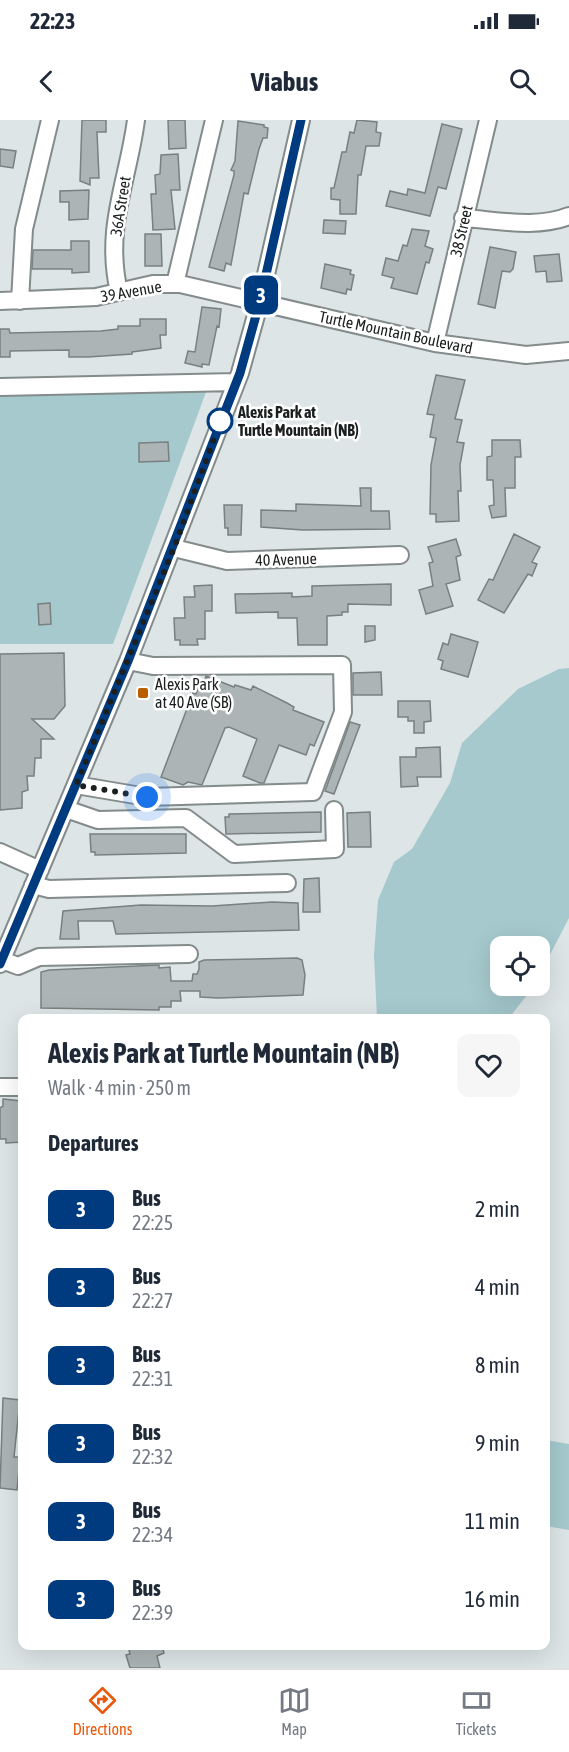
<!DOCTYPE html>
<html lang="en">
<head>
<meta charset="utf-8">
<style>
  :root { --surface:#fff; --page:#f6f6f7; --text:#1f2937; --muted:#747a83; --line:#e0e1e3; --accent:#ea580c }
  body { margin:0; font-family:"Asap Condensed",sans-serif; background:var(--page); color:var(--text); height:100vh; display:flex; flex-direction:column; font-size:22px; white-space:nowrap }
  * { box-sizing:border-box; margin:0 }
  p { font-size:20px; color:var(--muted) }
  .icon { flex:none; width:33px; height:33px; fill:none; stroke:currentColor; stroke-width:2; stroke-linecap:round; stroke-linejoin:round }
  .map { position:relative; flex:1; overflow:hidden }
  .side { position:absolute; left:18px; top:894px; width:532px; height:636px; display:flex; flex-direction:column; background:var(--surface); border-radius:12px; box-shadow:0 6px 24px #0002 }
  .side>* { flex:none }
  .badge { padding:0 12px; border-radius:9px; font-size:21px; line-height:39px }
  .buttons { position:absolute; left:490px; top:816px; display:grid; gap:12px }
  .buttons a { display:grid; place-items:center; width:60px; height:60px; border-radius:12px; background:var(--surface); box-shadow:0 6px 24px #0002; font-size:30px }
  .you { position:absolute; width:30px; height:30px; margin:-15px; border:4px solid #fff; border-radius:50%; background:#1a73e8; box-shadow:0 0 0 9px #1a73e833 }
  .map>.badge { position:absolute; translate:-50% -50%; box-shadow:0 0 0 3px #fff }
  h2 { padding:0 30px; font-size:22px; line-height:54px }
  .round { display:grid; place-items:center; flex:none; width:63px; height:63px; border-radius:12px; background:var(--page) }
  .headline { display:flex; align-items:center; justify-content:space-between; height:102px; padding:0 30px }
  h1 { font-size:28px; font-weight:700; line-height:45px }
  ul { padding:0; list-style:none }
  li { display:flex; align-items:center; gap:18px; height:78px; padding:0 30px }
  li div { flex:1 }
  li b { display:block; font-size:22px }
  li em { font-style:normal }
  li .badge { min-width:66px; font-weight:700; text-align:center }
  .status { display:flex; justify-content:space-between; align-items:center; height:42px; padding:0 30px; background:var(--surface); direction:ltr }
  .status svg { height:16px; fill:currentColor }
  header { display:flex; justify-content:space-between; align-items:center; height:78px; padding:0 30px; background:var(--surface); font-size:27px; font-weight:700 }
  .tab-bar { display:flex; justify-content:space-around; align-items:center; height:84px; border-top:2px solid var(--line); background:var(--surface); font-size:16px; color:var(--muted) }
  .tab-bar a { display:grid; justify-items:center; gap:3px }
  .tab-bar .current { color:var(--accent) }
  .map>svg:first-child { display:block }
  .green { fill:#a5c9cd }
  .building { fill:#acb4b5; stroke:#788080; stroke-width:1.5 }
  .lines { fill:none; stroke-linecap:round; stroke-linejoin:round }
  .minor-casing { stroke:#838b8b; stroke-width:20 }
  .minor { stroke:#fff; stroke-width:16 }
  .line-casing { stroke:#fff; stroke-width:14 }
  .line { stroke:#003b80; stroke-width:9 }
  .walk { stroke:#1c1f1f; stroke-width:6; stroke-dasharray:0 10.8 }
  .stop-dot { fill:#fff; stroke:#003b80; stroke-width:3 }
  .poi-dot { fill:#ba5f01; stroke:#fff; stroke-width:2 }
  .labels { text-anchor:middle; stroke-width:5; stroke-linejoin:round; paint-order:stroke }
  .street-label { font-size:16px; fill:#1c1f1f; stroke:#fff }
  .stop-label { font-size:16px; font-weight:bold; fill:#1c1f1f; stroke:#fff; text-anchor:start }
  .poi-label { font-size:16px; fill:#1c1f1f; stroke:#fff; text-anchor:start }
</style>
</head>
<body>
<div class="status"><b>22:23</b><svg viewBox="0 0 49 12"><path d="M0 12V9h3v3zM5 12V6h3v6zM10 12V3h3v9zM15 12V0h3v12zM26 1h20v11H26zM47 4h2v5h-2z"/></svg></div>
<header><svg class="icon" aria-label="back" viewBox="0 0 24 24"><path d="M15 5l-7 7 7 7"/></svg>Viabus<svg class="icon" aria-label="search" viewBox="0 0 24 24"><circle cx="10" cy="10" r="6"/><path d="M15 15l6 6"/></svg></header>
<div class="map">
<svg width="569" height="1548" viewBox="0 0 569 1548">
  <rect width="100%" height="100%" fill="#dde5e6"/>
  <path class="green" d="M206 272 113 524H0V276Z
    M569 548V798L540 854V826H501V866H534L509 898H377L374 835 378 780 394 742 412 729 450 663 462 623 518 569 559 549Z
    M546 1320 569 1324V1410L546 1406Z"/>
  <path class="building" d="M82 0H106V12H97L99 58H90V65L80 61Z
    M168 0H185L186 28 169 29Z
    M357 0 377 2 376 12 381 13 379 26H366L361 55H358L356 94H340V80L331 79V68H334L342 32H346L350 12 354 13Z
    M238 1 264 5V7L268 8 267 18H263L259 29 248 74 244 73 231 145 226 143 224 151 209 147 234 55V51L231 50 235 41Z
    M442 4 462 9 446 69 438 67 430 96 386 86 390 71 407 75 408 69 425 73Z
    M0 29 16 31 13 48 0 46Z
    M178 34 180 70H171L175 109 153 110 151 74H156L155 55 160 54 161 35Z
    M89 70 88 99 69 100V82H60V71Z
    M324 100 346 101 345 114 323 113Z
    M412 109 429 111 425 126 433 129 429 143 426 142 417 174 391 168 394 158 382 155 386 138 398 141 403 125 407 126Z
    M145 114H161L162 146H145Z
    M71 121H89V152L72 153V149H32L33 130H71Z
    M490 127 516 132 513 149 510 152 502 151 495 188 478 184Z
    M559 134 562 161 547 162 546 151 536 152 534 136Z
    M325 144 351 150 350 154 354 155 351 170 347 169 346 174 321 168Z
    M202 187 221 189 219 207 217 206 209 245 202 244V247L185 243 188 231 195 232Z
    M140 199H166V215H160L161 228 132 232V234L88 237H69V230L10 231V237H0V209H9L10 213 101 211 118 209V206H140Z
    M436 255 465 260 455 299 462 300 457 322 464 323 460 345 461 371H458L459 401 436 402V394H430L431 345 436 318 430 317 434 295 427 294Z
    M492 320H520L521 337H515V368H505L506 396 492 398 489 386 494 385 493 360H487V337L492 336Z
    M168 322 169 341 139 342V323Z
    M360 368H371V391H389L390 409 303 410 261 407V390L296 391V384L361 386Z
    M224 385H242L241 415H228V408H225Z
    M514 414 540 427 532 442 537 444 532 456 528 454 504 493 478 480 489 459 493 460Z
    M456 419 461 435 456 437 460 460 446 464 453 486 426 494 419 470 433 466 429 443 433 442 428 427Z
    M391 464V485L348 484V492H342V495L327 496V525H298L297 498H278V492L236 493 235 474 292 473V477L312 476V466Z
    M212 465V491H205V519H197L198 525H180V520H175L174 498H185L184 477H195L194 466Z
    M50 483 51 504 39 505 38 484Z
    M365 506H375V520L365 522Z
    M451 514 478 522 468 557 441 549 443 541 438 539 443 523 448 525Z
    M64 533 65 586 54 599H32L54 619H41V638H35L34 656H27L28 670 22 672V688L0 690V534Z
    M381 552 382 575H353V553Z
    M206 556 234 567 235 565 251 570 253 566 287 583 294 587 293 590 324 602 314 626 310 624 306 635 279 625 264 663H260L243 656 257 619 229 607 225 608 202 665 188 662 183 665 161 657 193 573 196 574 199 566 202 567Z
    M398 581H430L431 601 424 602V613H414V601H408V597H398Z
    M350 602 360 605 334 674 325 671Z
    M440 627 441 657H417L418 666 401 667 400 637H416V628Z
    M321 692V712L226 714 225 697H229V694Z
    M370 692 371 727H348L347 693Z
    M90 714H186V733L95 735V732H91Z
    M319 758 320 792H303L304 759Z
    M272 782 298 783 299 810 116 814 113 801H78L79 819H60L63 791 141 785 212 786Z
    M297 838 302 840 305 855 303 875 218 878 200 877V871H180L181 881H171V887H159V890L41 888V852L49 850 159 845V848L170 847 171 861H192L193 854H197L199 849V842L204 840Z
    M3 979 22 981V1022L6 1023V1019H0V988L3 986Z
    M3 1278 20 1280 14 1337H20L17 1370 0 1368Z
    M128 1526H162L164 1533 157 1536 160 1548H130L126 1535 130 1534Z"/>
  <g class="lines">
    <defs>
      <path id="minor" d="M463 98C496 100 538 109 569 96
        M175 164 214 0
        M119 172C104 108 128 61 136 0
        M0 181 96 177 153 164H180L435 223 526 235 569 231
        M20 181 24 109 50 0
        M435 223 488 0
        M0 267 236 262
        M174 428 227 441 400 435
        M76 665 147 677 313 672 343 592 342 545 153 546 128 541
        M66 689 98 700 186 698 234 734 335 729 334 690
        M0 732 40 750
        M33 765 49 769 287 763
        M2 840 18 846 39 837 189 834
        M0 844 128 541 240 253 260 181 301 0
        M0 967H22"/>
    </defs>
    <use href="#minor" class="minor-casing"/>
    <use href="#minor" class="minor"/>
  </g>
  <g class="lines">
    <defs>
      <path id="line" d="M0 844 128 541 240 253 260 181 301 0"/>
    </defs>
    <use href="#line" class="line-casing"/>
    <use href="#line" class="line"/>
    <path class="walk" d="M147 677 76 665 174 428 222 297 220 301"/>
  </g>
  <circle class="stop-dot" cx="220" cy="301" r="12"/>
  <rect class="poi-dot" x="137" y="567" width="12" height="12" rx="3"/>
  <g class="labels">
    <g class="street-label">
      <text transform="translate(120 86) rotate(-81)" y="6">36A Street</text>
      <text transform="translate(461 111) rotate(-77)" y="6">38 Street</text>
      <text transform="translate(131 171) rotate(-10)" y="6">39 Avenue</text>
      <text transform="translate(396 212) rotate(12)" y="6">Turtle Mountain Boulevard</text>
      <text transform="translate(286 439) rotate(-2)" y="6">40 Avenue</text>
    </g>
    <g class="stop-label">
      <text x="238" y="298">Alexis Park at<tspan x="238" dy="18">Turtle Mountain (NB)</tspan></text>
    </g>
    <g class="poi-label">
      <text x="155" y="570">Alexis Park<tspan x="155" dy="18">at 40 Ave (SB)</tspan></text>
    </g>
  </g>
</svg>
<div class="buttons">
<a><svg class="icon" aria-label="locate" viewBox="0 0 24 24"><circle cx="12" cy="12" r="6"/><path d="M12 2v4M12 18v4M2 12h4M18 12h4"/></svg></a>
</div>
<div class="you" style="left:147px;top:677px"></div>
<b class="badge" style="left:261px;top:175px;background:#003b80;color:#fff">3</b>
<section class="side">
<div class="headline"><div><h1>Alexis Park at Turtle Mountain (NB)</h1><p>Walk · 4 min · 250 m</p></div><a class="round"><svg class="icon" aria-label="heart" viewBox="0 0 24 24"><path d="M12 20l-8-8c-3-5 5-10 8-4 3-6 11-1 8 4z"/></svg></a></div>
<h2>Departures</h2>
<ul>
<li><span class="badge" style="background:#003b80;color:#fff">3</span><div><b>Bus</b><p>22:25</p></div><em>2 min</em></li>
<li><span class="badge" style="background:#003b80;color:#fff">3</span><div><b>Bus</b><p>22:27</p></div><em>4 min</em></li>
<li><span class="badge" style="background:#003b80;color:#fff">3</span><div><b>Bus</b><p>22:31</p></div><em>8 min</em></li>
<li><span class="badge" style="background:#003b80;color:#fff">3</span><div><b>Bus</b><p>22:32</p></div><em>9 min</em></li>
<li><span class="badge" style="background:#003b80;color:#fff">3</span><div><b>Bus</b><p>22:34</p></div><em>11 min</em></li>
<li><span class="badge" style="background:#003b80;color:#fff">3</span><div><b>Bus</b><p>22:39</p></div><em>16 min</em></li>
</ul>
</section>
</div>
<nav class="tab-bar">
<a class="current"><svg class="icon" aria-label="directions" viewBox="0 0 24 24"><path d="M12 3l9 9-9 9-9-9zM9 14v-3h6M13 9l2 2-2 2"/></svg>Directions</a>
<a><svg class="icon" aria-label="map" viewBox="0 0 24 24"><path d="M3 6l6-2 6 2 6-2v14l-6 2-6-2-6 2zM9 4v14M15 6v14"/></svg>Map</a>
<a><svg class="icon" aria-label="tickets" viewBox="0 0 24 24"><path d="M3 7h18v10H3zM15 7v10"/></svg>Tickets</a>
</nav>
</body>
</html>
